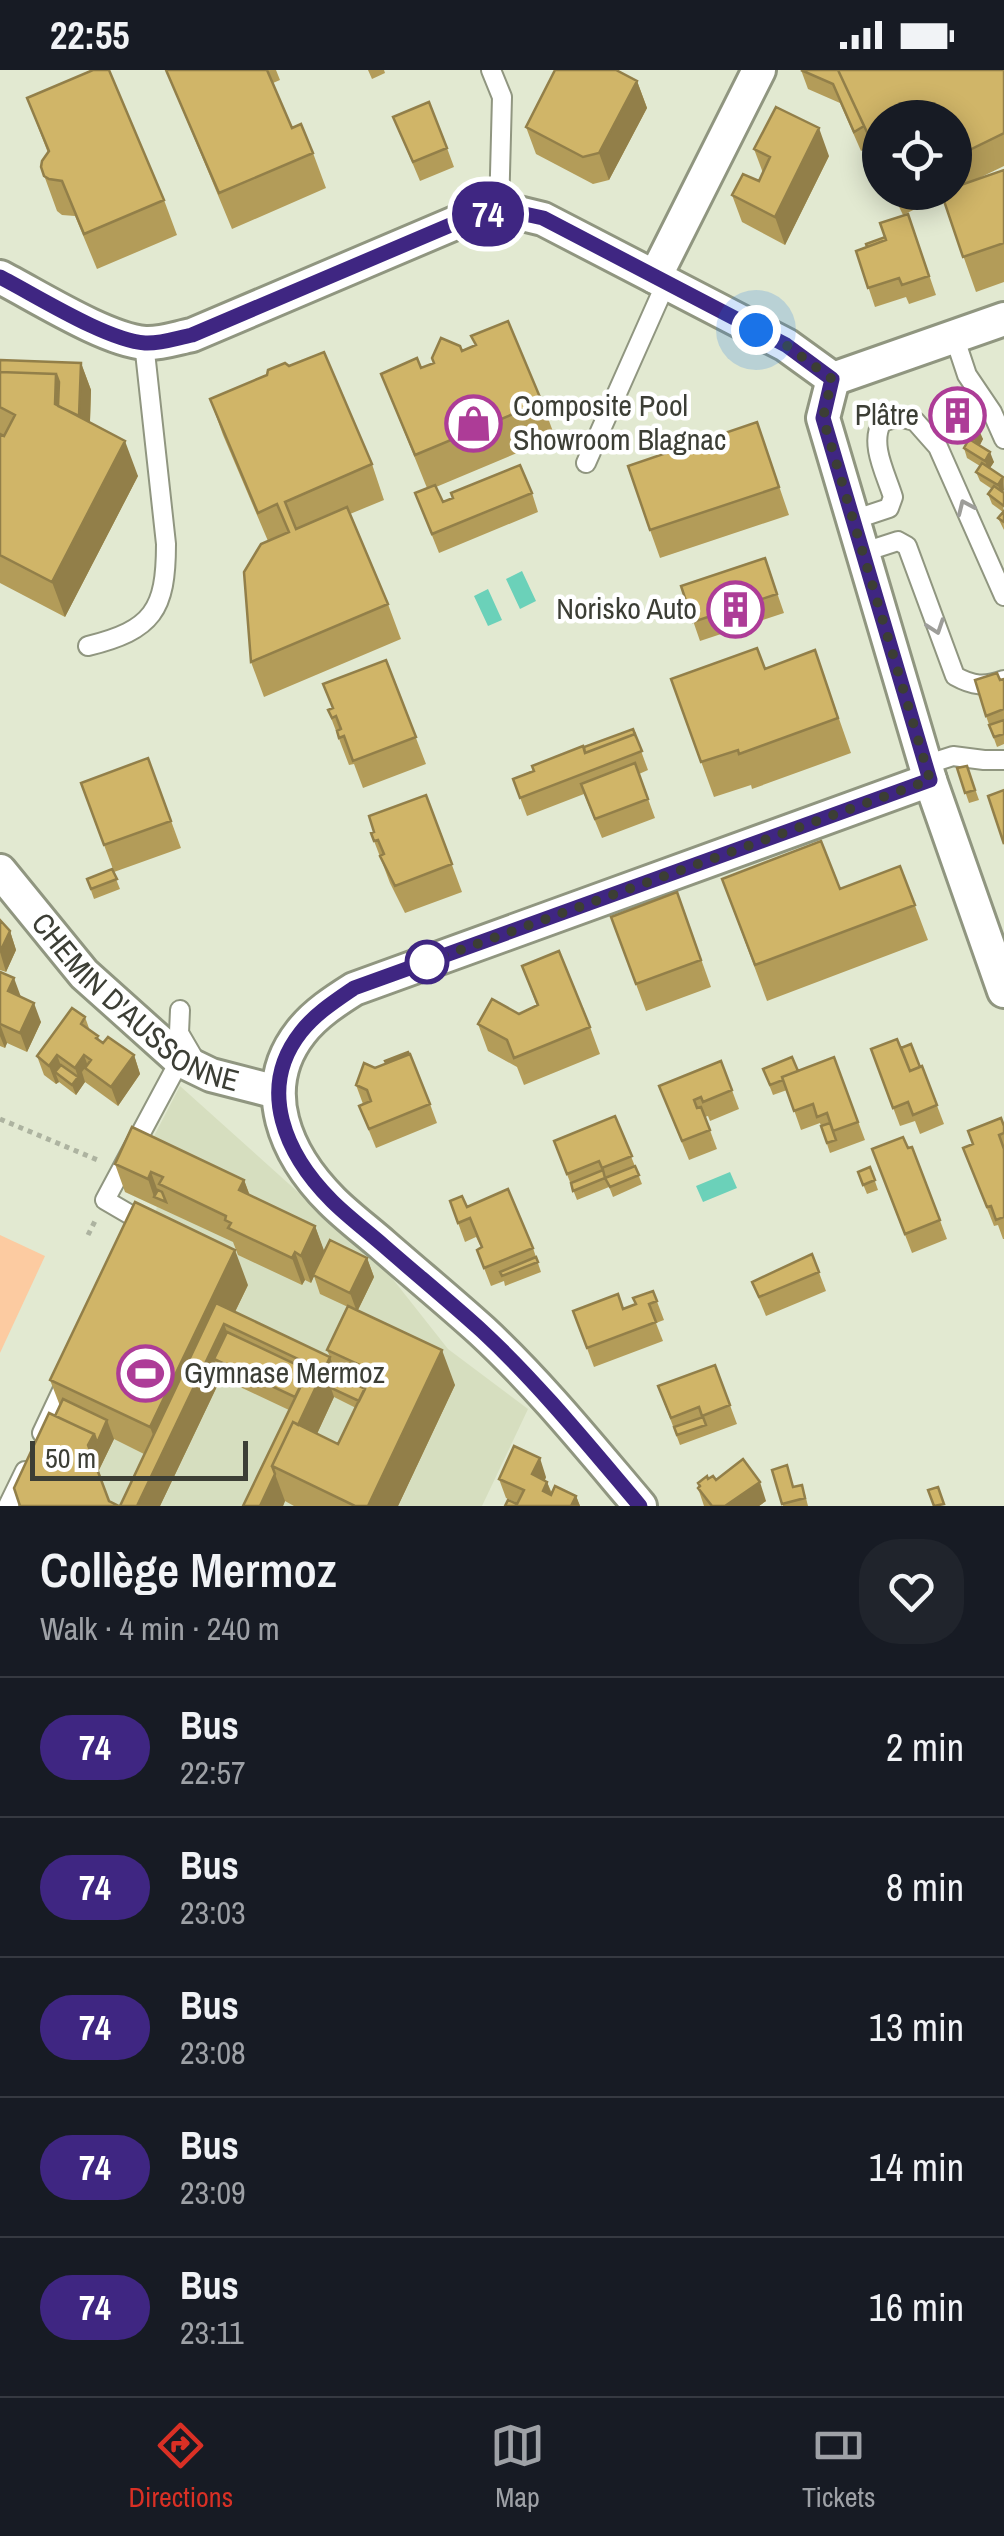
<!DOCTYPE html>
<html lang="en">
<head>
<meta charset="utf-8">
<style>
  :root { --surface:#171b24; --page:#20242c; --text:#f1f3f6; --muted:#9ea1a6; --line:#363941; --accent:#d93025 }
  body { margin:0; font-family:"Archivo Narrow",sans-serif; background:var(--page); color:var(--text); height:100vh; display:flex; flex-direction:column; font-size:38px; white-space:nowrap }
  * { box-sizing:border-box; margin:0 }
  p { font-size:32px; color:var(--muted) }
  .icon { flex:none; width:55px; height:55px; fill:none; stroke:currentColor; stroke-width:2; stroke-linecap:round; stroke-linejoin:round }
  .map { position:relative; height:1436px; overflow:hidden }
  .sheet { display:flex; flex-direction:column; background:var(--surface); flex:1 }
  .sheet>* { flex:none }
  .badge { padding:0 20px; border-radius:32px; font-size:35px; line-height:65px }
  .tools { position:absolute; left:862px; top:30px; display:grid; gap:20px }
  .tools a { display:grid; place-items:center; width:110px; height:110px; border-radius:50%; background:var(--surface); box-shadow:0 5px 25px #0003; font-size:50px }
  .scale { position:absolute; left:30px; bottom:25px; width:218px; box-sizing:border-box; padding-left:10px; border:5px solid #3c3e35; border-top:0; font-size:28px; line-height:35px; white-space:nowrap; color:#3c3e35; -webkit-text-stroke:8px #fff; paint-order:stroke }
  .you { position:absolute; width:50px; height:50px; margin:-25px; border:8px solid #fff; border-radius:50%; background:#1a73e8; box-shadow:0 0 0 15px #1a73e833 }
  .map>.badge { position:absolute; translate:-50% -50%; box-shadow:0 0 0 5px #fff }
  .round { display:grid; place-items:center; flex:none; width:105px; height:105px; border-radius:40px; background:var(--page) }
  .overview { display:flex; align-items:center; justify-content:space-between; height:170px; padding:0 40px }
  h1 { font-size:48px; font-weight:600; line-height:75px }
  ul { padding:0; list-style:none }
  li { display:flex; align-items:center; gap:30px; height:140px; padding:0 40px; border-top:2px solid var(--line) }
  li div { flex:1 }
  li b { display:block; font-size:38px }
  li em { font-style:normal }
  li .badge { min-width:110px; font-weight:700; text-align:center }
  .status { display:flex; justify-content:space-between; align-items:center; height:70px; padding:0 50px; background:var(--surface); direction:ltr }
  .status svg { height:28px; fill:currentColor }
  .tab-bar { display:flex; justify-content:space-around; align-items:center; height:140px; border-top:2px solid var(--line); background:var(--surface); font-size:28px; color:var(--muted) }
  .tab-bar a { display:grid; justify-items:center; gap:5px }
  .tab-bar .current { color:var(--accent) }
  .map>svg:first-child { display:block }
  .built { fill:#d6debf }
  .green { fill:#fccba1 }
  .water { fill:#6bd1b9 }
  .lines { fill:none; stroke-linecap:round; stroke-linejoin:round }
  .service-casing { stroke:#909680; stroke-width:22 }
  .minor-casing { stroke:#909680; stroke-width:38 }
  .path { stroke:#adb3a0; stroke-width:5; stroke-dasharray:5 5; stroke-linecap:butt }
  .service { stroke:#fff; stroke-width:18 }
  .minor { stroke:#fff; stroke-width:32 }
  .wall { fill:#b39c59; fill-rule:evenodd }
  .shaded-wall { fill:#927f49 }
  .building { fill:#d0b568; stroke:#927f49; stroke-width:2.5 }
  .oneway { stroke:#9e9e9a }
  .line-casing { stroke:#fff; stroke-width:22 }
  .line { stroke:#3f2682; stroke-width:15 }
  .walk { stroke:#3c3e35; stroke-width:10; stroke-dasharray:0 18 }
  .stop-dot { fill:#fff; stroke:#3f2682; stroke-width:5 }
  .labels { text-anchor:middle; stroke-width:9; stroke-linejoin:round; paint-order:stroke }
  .poi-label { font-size:30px; fill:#3c3e35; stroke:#fff; text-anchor:start }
  .street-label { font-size:30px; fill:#3c3e35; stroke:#fff }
</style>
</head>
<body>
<div class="status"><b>22:55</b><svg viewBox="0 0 49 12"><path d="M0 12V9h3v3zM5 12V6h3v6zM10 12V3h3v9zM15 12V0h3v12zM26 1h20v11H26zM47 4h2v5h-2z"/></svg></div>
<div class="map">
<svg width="1004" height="1436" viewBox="0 0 1004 1436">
  <rect width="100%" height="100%" fill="#e2e9d1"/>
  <path class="built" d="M180 1016 388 1203 448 1279 528 1339 482 1436H28L148 1167 157 1137 125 1122Z"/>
  <path class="green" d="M0 1165 45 1186 0 1283Z"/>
  <path class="water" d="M522 501 536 531 520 539 506 509Z
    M488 519 502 550 488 556 474 526Z
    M730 1102 737 1118 703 1132 696 1116Z"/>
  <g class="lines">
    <defs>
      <path id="service" d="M491 0 502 27 499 142
        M954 266 967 305 992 342 1004 369
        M586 393 666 213
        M853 450 889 438 893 427C886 404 869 374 882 352L899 347 915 351 938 377 1004 526
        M864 482 898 471 907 476 955 606C973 616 984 617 1004 610
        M88 576C153 560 166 540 166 474L144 273
        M925 695 953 686 984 690H1004
        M180 940 179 963 193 987
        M137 1159 141 1151 105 1130 180 990
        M42 1363 67 1310
        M8 1436 25 1401"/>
      <g id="minor">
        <path d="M0 207C37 226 106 270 145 273 160 274 177 268 192 265L467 148 506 140 543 149 786 275 833 309"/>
        <path d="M655 207 759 0"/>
        <path d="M833 309 823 348 930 710 1004 921"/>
        <path d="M833 309 1004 249"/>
        <path id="s1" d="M0 801 84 904 180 990 211 1005 277 1022"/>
        <path d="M640 1436C589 1376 539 1314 482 1261 450 1232 416 1204 384 1176 367 1161 348 1147 332 1131 286 1085 256 1019 301 962 315 944 335 931 354 919L930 710"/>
      </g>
    </defs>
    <use href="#service" class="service-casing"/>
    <use href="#minor" class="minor-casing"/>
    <path class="path" d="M0 1049 100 1091
      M88 1165 95 1151"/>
    <use href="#service" class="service"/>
    <use href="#minor" class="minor"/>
  </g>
  <path class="wall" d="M166 0H276L280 10 273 13 292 58 313 83 326 118 232 159Z
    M368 0H384L385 3 372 9Z
    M801 0H1004V96L975 110 1004 100V212L976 222 942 126 903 145 892 122H955V48H880V96L871 75 861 81 840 33 808 19Z
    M637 11 647 38 609 110 593 114 536 84 526 57Z
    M27 28 164 130 177 165 97 199 75 146 62 145 57 141 41 97 48 83Z
    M393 47 447 78 454 97 420 111Z
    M754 79 829 86 785 175 742 152 732 125 759 111 763 103Z
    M908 144 936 225 909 234 906 227 875 237 856 181 885 167Z
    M462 281 542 332 555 367 436 417 443 432 532 423 538 442 439 483 415 423 427 418 381 304 421 298Z
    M0 290 81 293 91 320 90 352 138 406 65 547 0 513Z
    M210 329 372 394 384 430 350 444 388 534 401 569 264 627 251 592 268 471 223 365Z
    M940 333 969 338 973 348 969 354 983 369 979 376 994 392 990 398 1003 407 1004 409 1003 422 1004 460 998 448 1003 442 992 434 988 424 992 419 980 411 976 402 980 396 967 388 964 378 967 372 954 365 951 355 954 349 943 343Z
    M757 352 789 445 660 488 650 460Z
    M765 488 784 543 700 571 681 516Z
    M815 580 851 683 752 719 751 715 714 727 671 609 765 599Z
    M386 590 426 694 363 718 354 694 349 695 328 640 332 639Z
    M1004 609V674L997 677 986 646 1000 610Z
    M633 659 648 700 639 704 655 748 602 768 584 724 527 746 513 709 584 677Z
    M148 688 181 778 114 802 81 713Z
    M967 696 979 730 969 733 957 698Z
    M426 725 462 822 405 843 390 813 371 763Z
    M900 796 928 870 767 931 722 809 840 819Z
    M112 799 120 819 94 829 87 809Z
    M677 822 711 917 646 941 611 847Z
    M0 850 10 861 16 880 6 902 0 900Z
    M522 896 590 957 600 984 524 1015 517 997 488 981 478 954 519 944 537 936Z
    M0 902 41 952 27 982 7 973 5 978 0 976Z
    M85 947 90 961 98 966 99 970 103 973 134 985 140 1004 118 1036 85 1012 76 1025 59 1012 56 1014 44 1005 37 986Z
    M901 978 920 997 922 996 944 1054 920 1064 915 1051 900 1056 871 979Z
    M834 987 865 1070 830 1083 820 1053 801 1060 787 1020 773 1025 763 999 798 1001Z
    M721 991 739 1039 710 1051 708 1046 705 1047 717 1079 689 1090 659 1016Z
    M356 1015 430 1034 437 1053 376 1078 359 1036 363 1034Z
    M615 1046 642 1114 613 1127 608 1114 609 1117 577 1130 554 1071Z
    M1004 1056V1169H1003L998 1155 994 1156 963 1078 973 1074Z
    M912 1077 947 1169 912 1183 872 1079Z
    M115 1094 244 1110 250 1126 315 1156 324 1182 367 1188 374 1207 358 1240 455 1315 398 1436H294L285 1431 283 1436H243L289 1340 221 1308 160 1436H120L144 1384 114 1369 98 1402 20 1436 60 1336 50 1310 248 1215 235 1242 330 1287 327 1280 348 1237 320 1224 314 1206 311 1213 305 1210 302 1215 238 1185 233 1172 125 1122ZM334 1327 356 1338 338 1374 317 1364Z
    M870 1097 878 1120 867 1124 858 1102Z
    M450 1131 467 1137 533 1178 541 1202 505 1216 504 1211 491 1216 477 1180 481 1177 476 1167 465 1172Z
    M812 1184 826 1221 766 1246 752 1212Z
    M653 1221 664 1250 656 1253 663 1271 594 1297 573 1241 623 1239 636 1234Z
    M715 1295 737 1354 680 1375 658 1316Z
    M772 1400 805 1424 808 1436H783Z
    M546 1407 545 1410 547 1412 551 1421 576 1426 580 1436H505L515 1432 506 1428 499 1409Z
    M708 1409 716 1410 766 1431 759 1436H704L698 1418 700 1416 698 1413Z"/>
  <path class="shaded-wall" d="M637 11 647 38 609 110 599 83Z
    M819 58 829 86 785 175 775 147Z
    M81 293 91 320 89 380 79 352Z
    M56 304 69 340 55 334Z
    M969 338 973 348 968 356 964 347Z
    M979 360 983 369 978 379 974 369Z
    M125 371 138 406 65 547 52 512Z
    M990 382 994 392 988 401 985 391Z
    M1003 407 1004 420 1001 425 998 415Z
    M10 861 16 880 6 902 0 882Z
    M14 908 21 927 8 921Z
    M34 933 41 952 27 982 20 963Z
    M0 954 7 973 5 978 0 966Z
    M57 985 64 1004 55 1002 59 1012 56 1014 49 996Z
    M84 985 90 1002 85 998 82 1002 85 1012 76 1025 72 1015 78 1007 75 998Z
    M134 985 140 1004 118 1036 111 1017Z
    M151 1102 161 1130 154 1127 148 1109Z
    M244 1110 254 1137 239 1120Z
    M315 1156 325 1183 311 1213 301 1186Z
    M235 1180 248 1215 228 1256 224 1254 234 1281 214 1289 221 1308 160 1436H137L161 1386 150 1357Z
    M295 1182 305 1210 302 1215 292 1188Z
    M367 1188 374 1207 357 1242 350 1223Z
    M442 1280 455 1315 398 1436H368Z
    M330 1287 340 1315 331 1318 334 1327 309 1381 277 1399Z
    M107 1350 114 1369 98 1402 88 1375 94 1364Z
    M540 1388 546 1407 539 1423 532 1404Z
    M275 1404 285 1431 283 1436H260Z
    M547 1412 554 1431 543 1421Z
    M760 1412 766 1431 759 1436H725Z
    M576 1426 580 1436H571Z"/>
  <path class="building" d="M93 0H109L164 130 84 164 62 111 49 109 44 106 41 97 42 91 49 81 27 28Z
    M166 0H267L292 58 301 54 313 83 219 123Z
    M555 0H616L637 11 599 83 583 87 526 57Z
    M801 0H838L864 56 854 62 833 14Z
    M838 0H1004V63L955 87V48H880V90Z
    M429 32 447 78 413 92 393 47Z
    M776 37 819 58 775 147 732 125 743 104 759 111 770 87 754 79Z
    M1004 100V173L963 187 941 122H955V117Z
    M908 144 929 206 902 215 899 208 868 218 856 181 886 170 880 153Z
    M885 167 886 170 867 177 866 174Z
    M508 251 542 332 415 385 381 304 417 288 421 298 434 293 432 288 441 268 460 276 462 281 476 275 471 266Z
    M324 282 372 394 285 432 296 459 347 437 388 534 251 592 244 502 261 474 289 462 277 434 258 443 210 329 267 305 268 300 285 293 289 296Z
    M0 290 81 293 79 346 58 336 59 312 56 304 0 302Z
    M0 302 56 304 55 334 125 371 52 512 0 485V364L4 366 15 345 0 337Z
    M945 324 969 338 964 347 940 333Z
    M955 346 979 360 974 369 951 355Z
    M757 352 779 417 650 460 628 396Z
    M969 369 990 382 985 391 964 378Z
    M982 393 1003 407 998 415 976 402Z
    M520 395 532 423 432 464 415 423 435 415 443 432 453 428 451 423Z
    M994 416 1004 423V436L988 424Z
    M1004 441V452L998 448Z
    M765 488 777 524 693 552 681 516Z
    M757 578 765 599 815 580 838 648 739 684 738 680 701 692 671 609Z
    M386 590 416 667 353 691 344 666 339 668 337 661 341 659 336 646 332 648 328 640 333 638 323 614Z
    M997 603 1000 610 1004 609V639L986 646 975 610Z
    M1004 650V664L994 667 989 655Z
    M633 659 636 667 635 664 585 683 584 677Z
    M635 664 642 681 520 728 513 709 534 701 532 696 583 676 585 683Z
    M148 688 171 751 104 775 81 713Z
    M635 693 648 729 595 749 581 714Z
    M967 696 975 720 965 723 957 698Z
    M1004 720V774L988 726Z
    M426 725 452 794 395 816 380 786 384 784 378 770 374 771 371 763 374 762 369 746Z
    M821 771 840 819 900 796 915 835 755 895 722 809Z
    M112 799 117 809 91 819 87 809Z
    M677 822 701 890 636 914 611 847Z
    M0 850 10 861 0 882Z
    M559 881 590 957 514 988 507 970 478 954 492 929 519 944 538 935 522 896Z
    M0 902 14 908 8 921 34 933 20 963 0 954Z
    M72 938 85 947 81 954 98 966 96 968 103 973 108 967 134 985 111 1017 85 998 91 990 84 985 75 998 57 985 49 996 37 986Z
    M897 969 910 1001 922 996 937 1035 913 1045 908 1032 893 1038 871 979Z
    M911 974 920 997 910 1001 901 978Z
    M408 982 409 984 386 993 385 991Z
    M410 984 430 1034 369 1059 359 1036 371 1031 367 1020 356 1015 364 993 375 998Z
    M792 987 798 1001 782 1007 783 1010 770 1015 763 999Z
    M834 987 858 1052 833 1061 827 1043 817 1047 813 1034 794 1041 782 1007Z
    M721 991 732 1020 703 1032 701 1027 694 1030 697 1038 701 1037 710 1060 682 1071 659 1016Z
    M61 995 78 1007 72 1015 55 1002Z
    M615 1046 632 1086 602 1098 599 1091 567 1104 554 1071Z
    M1001 1048 1004 1056V1063L999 1065 1004 1079V1147L996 1150 991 1136 987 1137 963 1078 973 1074 968 1061Z
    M830 1053 836 1070 827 1073 821 1056Z
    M132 1057 244 1110 239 1120 315 1156 301 1186 295 1182 292 1188 228 1158 231 1153 225 1150 226 1146 159 1114 163 1107 151 1102 148 1109 115 1094Z
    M903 1067 908 1078 912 1077 940 1150 905 1164 872 1079Z
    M635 1096 639 1105 610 1117 605 1108Z
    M870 1097 875 1110 863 1115 858 1102Z
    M603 1100 605 1108 573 1121 571 1113Z
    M508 1119 533 1178 484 1198 477 1180 482 1177 470 1148 458 1153 450 1131 462 1126 467 1137Z
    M158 1120 162 1122 166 1132 154 1127Z
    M135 1132 235 1180 150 1357 50 1310Z
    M330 1170 367 1188 350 1223 313 1205Z
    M812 1184 819 1202 759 1227 752 1212Z
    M536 1187 538 1192 502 1206 500 1202Z
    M653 1221 657 1231 649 1234 656 1252 587 1278 573 1241 618 1224 623 1239 636 1234 633 1228Z
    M216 1233 330 1287 298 1355 293 1352 272 1396 275 1404 260 1436H243L311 1295 224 1254 137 1436H120Z
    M348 1236 442 1280 368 1436H355L272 1396 293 1352 338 1374 373 1301 327 1280Z
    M227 1262 308 1300 295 1327 214 1289Z
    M715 1295 730 1335 702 1346 699 1337 671 1348 658 1316Z
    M337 1305 365 1319 359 1331 331 1318Z
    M63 1329 107 1350 97 1373 94 1364 55 1346Z
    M49 1343 94 1364 88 1375 109 1431 119 1436H20L14 1418Z
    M703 1347 706 1355 677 1365 674 1357Z
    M514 1376 540 1388 532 1404 547 1412 543 1421 551 1425 555 1416 576 1426 571 1436H505L508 1430 517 1434 524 1420 499 1409Z
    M743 1389 760 1412 725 1436H712L698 1418 700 1416 698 1413 707 1406 708 1409 713 1406 716 1410Z
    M787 1395 793 1417 802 1415 805 1428 782 1434 772 1400Z
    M938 1417 944 1434 934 1436 928 1420Z"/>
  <defs><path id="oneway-chevron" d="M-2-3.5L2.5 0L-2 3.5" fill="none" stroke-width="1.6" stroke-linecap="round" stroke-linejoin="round" transform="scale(2.5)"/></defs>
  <g class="oneway">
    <use href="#oneway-chevron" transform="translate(965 437) rotate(-114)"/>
    <use href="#oneway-chevron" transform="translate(936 557) rotate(71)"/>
  </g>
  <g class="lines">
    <defs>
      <path id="line" d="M0 207C37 226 106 270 145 273 160 274 177 268 192 265L467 148 506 140 543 148 786 275 832 309 823 348 930 710 354 918C335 931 315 944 301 962 256 1019 286 1085 332 1131 348 1147 367 1161 384 1176 416 1204 450 1232 482 1261 539 1314 589 1376 640 1436"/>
    </defs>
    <use href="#line" class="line-casing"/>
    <use href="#line" class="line"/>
    <path class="walk" d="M427 892 930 710 823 348 832 309 786 275 756 260"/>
  </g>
  <defs>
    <symbol id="building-ring" viewBox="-11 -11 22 22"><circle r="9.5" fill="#fff" stroke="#ad3c97" stroke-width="1.5"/><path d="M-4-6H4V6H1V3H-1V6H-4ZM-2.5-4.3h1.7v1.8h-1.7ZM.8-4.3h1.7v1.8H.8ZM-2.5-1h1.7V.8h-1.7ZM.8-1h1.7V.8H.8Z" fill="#ad3c97"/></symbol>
    <symbol id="shop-ring" viewBox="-11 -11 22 22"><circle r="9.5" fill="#fff" stroke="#ad3c97" stroke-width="1.5"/><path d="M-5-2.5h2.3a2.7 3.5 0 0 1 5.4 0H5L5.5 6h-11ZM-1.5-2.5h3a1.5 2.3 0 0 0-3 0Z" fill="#ad3c97"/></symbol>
    <symbol id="stadium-ring" viewBox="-11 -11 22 22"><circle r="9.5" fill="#fff" stroke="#ad3c97" stroke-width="1.5"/><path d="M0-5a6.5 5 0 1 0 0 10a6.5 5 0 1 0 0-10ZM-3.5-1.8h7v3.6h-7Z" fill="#ad3c97"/></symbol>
  </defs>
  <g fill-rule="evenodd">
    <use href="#building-ring" x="926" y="314" width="63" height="63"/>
    <use href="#shop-ring" x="442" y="322" width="63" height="63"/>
    <use href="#building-ring" x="704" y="508" width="63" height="63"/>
    <use href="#stadium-ring" x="114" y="1272" width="63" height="63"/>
  </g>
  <circle class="stop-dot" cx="427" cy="892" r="20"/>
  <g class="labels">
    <g class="poi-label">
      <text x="513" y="346">Composite Pool<tspan x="513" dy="34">Showroom Blagnac</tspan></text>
      <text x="919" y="355" text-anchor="end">Plâtre</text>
      <text x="697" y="549" text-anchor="end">Norisko Auto</text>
      <text x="184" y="1313">Gymnase Mermoz</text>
    </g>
    <g class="street-label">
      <text dy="10" stroke="none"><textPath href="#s1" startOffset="192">CHEMIN D'AUSSONNE</textPath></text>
    </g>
  </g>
</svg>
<div class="tools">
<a><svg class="icon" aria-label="locate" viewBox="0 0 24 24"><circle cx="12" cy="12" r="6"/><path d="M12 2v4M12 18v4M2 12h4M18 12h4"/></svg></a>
</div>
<div class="scale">50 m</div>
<div class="you" style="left:756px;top:260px"></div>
<b class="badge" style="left:488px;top:144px;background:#3f2682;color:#fff">74</b>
</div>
<section class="sheet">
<div class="overview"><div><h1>Collège Mermoz</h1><p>Walk · 4 min · 240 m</p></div><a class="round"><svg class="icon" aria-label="heart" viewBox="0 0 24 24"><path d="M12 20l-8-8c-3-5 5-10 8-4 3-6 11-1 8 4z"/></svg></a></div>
<ul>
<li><span class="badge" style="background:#3f2682;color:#fff">74</span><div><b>Bus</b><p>22:57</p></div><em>2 min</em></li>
<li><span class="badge" style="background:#3f2682;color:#fff">74</span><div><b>Bus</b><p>23:03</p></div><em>8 min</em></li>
<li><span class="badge" style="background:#3f2682;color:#fff">74</span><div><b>Bus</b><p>23:08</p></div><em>13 min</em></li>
<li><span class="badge" style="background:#3f2682;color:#fff">74</span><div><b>Bus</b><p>23:09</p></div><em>14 min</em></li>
<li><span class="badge" style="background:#3f2682;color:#fff">74</span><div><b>Bus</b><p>23:11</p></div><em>16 min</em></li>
</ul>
</section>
<nav class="tab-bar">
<a class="current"><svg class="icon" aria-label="directions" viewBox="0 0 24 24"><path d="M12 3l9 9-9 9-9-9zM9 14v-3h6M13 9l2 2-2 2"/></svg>Directions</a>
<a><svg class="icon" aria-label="map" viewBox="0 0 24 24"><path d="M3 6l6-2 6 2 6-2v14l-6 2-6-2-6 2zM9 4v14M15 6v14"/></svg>Map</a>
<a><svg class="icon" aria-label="tickets" viewBox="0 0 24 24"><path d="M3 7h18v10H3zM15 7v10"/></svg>Tickets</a>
</nav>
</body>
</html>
